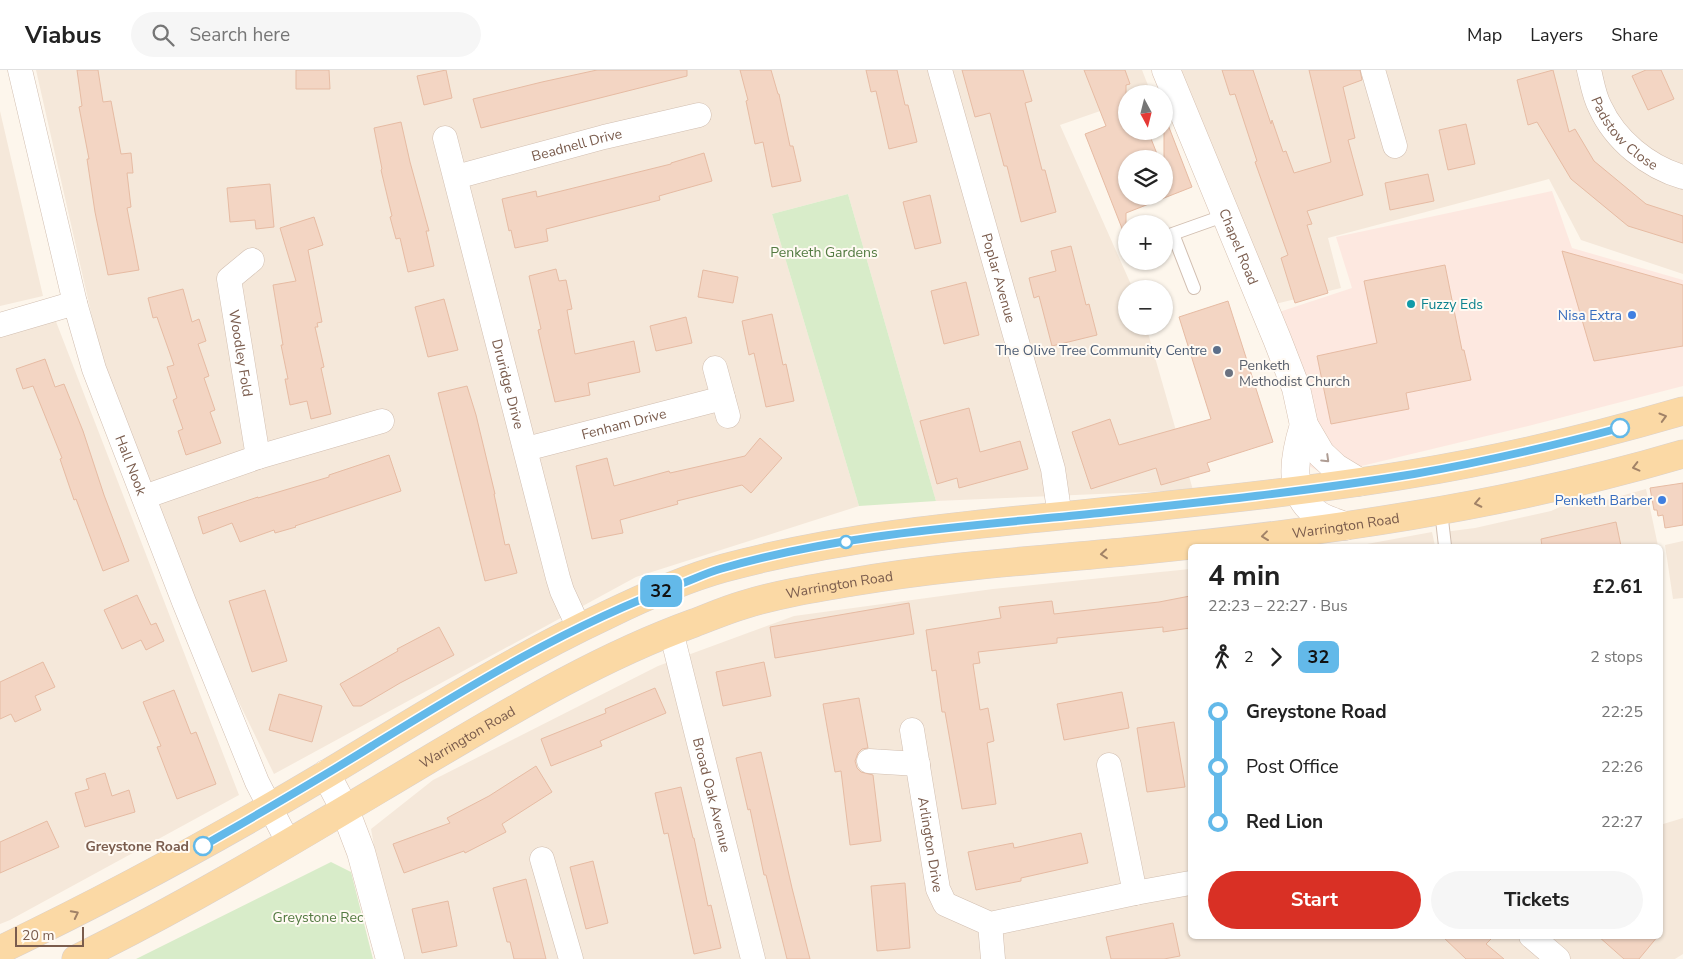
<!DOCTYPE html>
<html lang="en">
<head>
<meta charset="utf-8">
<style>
  :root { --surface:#fff; --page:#f6f6f6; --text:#222; --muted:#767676; --line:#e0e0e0; --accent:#d93025 }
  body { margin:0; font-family:"Nunito Sans",sans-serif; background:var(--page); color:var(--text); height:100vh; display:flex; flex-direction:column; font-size:19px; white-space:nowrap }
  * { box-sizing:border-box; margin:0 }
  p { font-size:16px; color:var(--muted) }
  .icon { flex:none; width:28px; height:28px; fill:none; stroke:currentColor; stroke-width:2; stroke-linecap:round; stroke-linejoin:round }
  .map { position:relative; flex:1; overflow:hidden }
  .sheet { position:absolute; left:1188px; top:474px; width:475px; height:395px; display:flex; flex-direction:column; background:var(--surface); border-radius:8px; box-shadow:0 1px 4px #0004 }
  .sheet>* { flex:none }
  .badge { padding:0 10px; border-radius:8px; font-size:18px; line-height:32px }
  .needle { width:32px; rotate:173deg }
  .tools { position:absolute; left:1118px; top:15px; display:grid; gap:10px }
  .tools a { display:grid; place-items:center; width:55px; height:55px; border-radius:50%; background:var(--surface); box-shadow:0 1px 4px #0004; font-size:25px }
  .scale { position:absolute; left:15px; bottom:12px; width:69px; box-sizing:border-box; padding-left:5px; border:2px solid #7a5c4d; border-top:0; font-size:14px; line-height:18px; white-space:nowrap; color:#7a5c4d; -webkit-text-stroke:4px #fffaf3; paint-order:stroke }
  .map>.badge { position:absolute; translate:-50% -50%; box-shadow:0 0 0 2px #fff }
  .legs { display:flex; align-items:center; gap:8px; height:55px; padding:0 20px; font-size:16px }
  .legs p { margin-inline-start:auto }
  .overview { display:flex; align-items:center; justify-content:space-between; height:85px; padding:0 20px }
  h1 { font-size:28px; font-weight:700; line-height:38px }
  .primary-button { display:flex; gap:10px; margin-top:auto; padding:10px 20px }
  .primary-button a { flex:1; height:58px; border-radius:30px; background:var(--accent); color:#fff; font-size:20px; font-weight:700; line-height:58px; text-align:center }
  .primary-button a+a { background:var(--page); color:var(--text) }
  ul { padding:0 20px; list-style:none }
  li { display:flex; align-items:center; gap:18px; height:55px; font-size:19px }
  li i { display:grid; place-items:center; width:8px; height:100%; margin:0 6px; background:currentColor }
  li i::after { content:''; width:12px; height:12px; margin:-6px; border:4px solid; border-radius:50%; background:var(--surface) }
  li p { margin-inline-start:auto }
  li:first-child i { background:linear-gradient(#0000 50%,currentColor 0) }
  li:last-child i { background:linear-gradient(currentColor 50%,#0000 0) }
  header { display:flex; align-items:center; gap:30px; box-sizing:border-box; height:70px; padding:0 25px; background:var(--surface); border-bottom:1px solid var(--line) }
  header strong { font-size:24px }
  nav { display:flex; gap:28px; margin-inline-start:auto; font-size:18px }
  .search { width:350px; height:45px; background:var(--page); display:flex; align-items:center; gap:12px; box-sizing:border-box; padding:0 18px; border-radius:28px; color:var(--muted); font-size:19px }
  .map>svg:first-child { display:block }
  .residential { fill:#f5e8da }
  .commercial { fill:#fde8e0 }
  .green { fill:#d8ecc9 }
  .building { fill:#f3d5c3; stroke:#e6bba3 }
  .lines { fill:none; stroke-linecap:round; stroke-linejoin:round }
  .lane-casing { stroke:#d1beb0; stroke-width:14 }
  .street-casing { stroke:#d1beb0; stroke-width:25 }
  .secondary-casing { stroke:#d6c0b0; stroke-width:29 }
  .primary-casing { stroke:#dad1cd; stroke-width:29 }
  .lane { stroke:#fff; stroke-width:12 }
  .street { stroke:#fff; stroke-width:24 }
  .secondary { stroke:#fff; stroke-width:28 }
  .primary { stroke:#fbd9a5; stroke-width:28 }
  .oneway { stroke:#a18267 }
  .oneway2 { stroke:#af9d94 }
  .line-1-casing { stroke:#fff; stroke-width:11 }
  .line-1 { stroke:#63b9e9; stroke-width:8 }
  .culture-dot { fill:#0f9aa8; stroke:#fffaf3; stroke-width:2 }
  .shop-dot { fill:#3f7fe0; stroke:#fffaf3; stroke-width:2 }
  .service-dot { fill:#5c6f8a; stroke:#fffaf3; stroke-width:2 }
  .worship-dot { fill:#6b7280; stroke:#fffaf3; stroke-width:2 }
  .stop-1-dot { fill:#fff; stroke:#63b9e9; stroke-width:2.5 }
  .labels { text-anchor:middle; stroke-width:4; stroke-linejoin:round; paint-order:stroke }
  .street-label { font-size:14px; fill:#7a5c4d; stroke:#fffaf3 }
  .park-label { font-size:14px; fill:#537a41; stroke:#fffaf3 }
  .culture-label { font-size:14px; fill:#0d838f; stroke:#fffaf3; text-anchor:start }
  .shop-label { font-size:14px; fill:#366cbe; stroke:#fffaf3; text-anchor:end }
  .service-label { font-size:14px; fill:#4e5e75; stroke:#fffaf3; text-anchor:end }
  .worship-label { font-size:14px; fill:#5b616d; stroke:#fffaf3; text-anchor:start }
  .stop-label { font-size:14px; font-weight:bold; fill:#7a5c4d; stroke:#fffaf3; text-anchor:end }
</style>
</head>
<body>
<header>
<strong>Viabus</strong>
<div class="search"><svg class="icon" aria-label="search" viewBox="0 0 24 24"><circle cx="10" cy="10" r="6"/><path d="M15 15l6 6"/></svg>Search here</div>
<nav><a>Map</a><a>Layers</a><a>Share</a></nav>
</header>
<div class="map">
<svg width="1683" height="889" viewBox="0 0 1683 889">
  <rect width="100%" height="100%" fill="#fdf6ec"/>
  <path class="residential" d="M36 0H1142L1151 23 1126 24V32L1060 55 1133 219H1126V256H1146L1193 420 936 431 848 124 772 144 859 436 636 507 274 704 201 555 102 291Z
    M1174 0H1683V204L1581 170 1549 109 1328 168 1341 218 1267 236Z
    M0 41 43 226 0 236Z
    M55 249 239 725 10 850 0 854V265Z
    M1646 419 1658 476H1445L1444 462 1475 458 1551 441 1560 437 1599 432Z
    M1432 462 1435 476H1356Z
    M1683 471V528L1673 529 1665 475Z
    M1190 499V866H1660V755L1683 748V884L1675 889H400L381 814 371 759 433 710 658 596 794 546 993 519Z"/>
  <path class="commercial" d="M1552 121 1572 178 1683 210V316L1536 354 1324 405 1308 395 1258 249 1352 218 1336 167Z"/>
  <path class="green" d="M848 124 936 431 859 436 772 144Z
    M331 792 351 802 373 889H136Z"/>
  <path class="building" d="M77 0H98L103 32 111 31 121 84 131 83 133 103H127L131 137 127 138 139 200 108 205 95 142 87 89H89L79 37 82 36Z
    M296 0H329L330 19H296Z
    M446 0 452 28 424 35 417 6Z
    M597 0H687V6L481 58 473 29 542 12Z
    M740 0H771L778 24H779L790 76H793L801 111 772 117 763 72 755 74 746 31 748 30Z
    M866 0H897L905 35H908L917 72 889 79 876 21 871 22Z
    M962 0H1023L1032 31 1025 33 1042 100H1045L1056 142 1021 152 1007 96H1004L990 43 975 47Z
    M1084 0H1125L1130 14 1126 15V61H1148L1159 89H1126V126H1164V47H1165L1192 117 1126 143V165L1125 166 1085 64 1106 56Z
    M1222 0H1253L1271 54 1272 50 1283 82 1286 81 1294 103 1331 92 1309 0H1360L1362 10 1343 17 1355 68 1348 70 1363 125 1307 141 1312 154 1307 155 1328 223 1295 233 1281 188 1288 185 1255 92 1257 91 1235 24 1230 25Z
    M1553 0 1569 62 1575 59 1594 91 1646 134 1683 146V173L1628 156 1571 109 1537 52 1528 55 1517 10Z
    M1646 0H1661L1674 29 1648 40 1632 6Z
    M401 52 410 92 429 161H426L434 196 408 202 400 168 396 169 390 147 392 146 381 100 382 99 374 58Z
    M1466 54 1475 94 1448 100 1439 60Z
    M704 83 712 111 659 126 660 130 546 159 548 171 515 178 511 160 509 161 502 129 536 121 537 127 671 94V93Z
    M1428 104 1434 131 1390 140 1385 113Z
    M270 114 274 157 256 159 255 150 230 152 227 118Z
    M930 125 941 173 915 179 903 132Z
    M314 147 323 175 308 180 322 252 317 253 318 257H315L324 297 321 298 331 344 311 349 307 331 290 335 285 309H288L281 275H283L273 215 296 211 280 158Z
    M1071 176 1086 235 1089 234 1097 265 1052 276 1039 226 1034 228 1029 208 1056 201 1051 181Z
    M1562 181 1683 215V276L1594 291Z
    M1445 195 1462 280H1464L1471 310 1406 323 1409 339 1331 354 1317 286 1377 273 1364 211Z
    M556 199 559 211 566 210 572 239 567 240 575 284 634 271 640 302 588 313 590 325 555 332 543 282 538 260 541 259 529 206Z
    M703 200 738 207 733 233 698 227Z
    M966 212 979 265 944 274 931 221Z
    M183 219 192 252 199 249 206 271 198 274 209 306 204 308 215 340 210 342 221 373 186 385 178 361 183 359 173 330 177 328 167 297 174 295 157 247 153 248 148 228Z
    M444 229 458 280 428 287 415 237Z
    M1228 231 1273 372 1207 393 1210 401 1161 415 1156 398 1091 419 1072 362 1110 349 1119 375 1211 349 1179 247Z
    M772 244 783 295 786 294 794 331 766 337 754 283 749 285 742 251Z
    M686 247 692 273 656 281 650 256Z
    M45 289 55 317 64 314 83 361 104 425 129 491 103 501 76 429 74 430 60 389 62 388 33 316 23 319 16 299Z
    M467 316 476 345 495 424H494L505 475 509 474 517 503 485 511 438 323Z
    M969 338 980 382 1020 371 1028 399 959 418 957 408 937 414 920 351Z
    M760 368 782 388 751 423 742 415 677 431 678 434 620 450 623 463 592 469 576 396 607 388 614 416 669 401 670 403 745 386Z
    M389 385 401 421 295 456 296 457 275 463 274 460 240 472 232 453 203 464 198 447 258 427V428L329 407V405Z
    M1683 413V455L1665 458 1663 445 1658 446 1657 440H1654L1650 418Z
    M1616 452 1621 476H1542L1541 469Z
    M265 520 287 591 252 602 229 531Z
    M137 525 151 555 156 553 164 571 146 580 141 570 122 579 104 540Z
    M1190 526V558L1163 562V557L1057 568V573L978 582 980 593 973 594 980 640 988 638 994 671 987 673 996 734 962 739 945 642H942L936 600 932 601 926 560 1001 548 999 537 1052 531 1054 544 1159 532Z
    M909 533 914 564 775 588 770 557Z
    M439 557 454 585 400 613 361 636H353L340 614 398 581 397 579Z
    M43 592 55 617 35 626 41 640 15 652 11 644 0 649V612Z
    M764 592 771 626 723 636 716 602Z
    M655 618 666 643 600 671 602 676 551 696 541 669 606 643 605 639Z
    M174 620 191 664 196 662 216 714 177 729 157 677 161 676 143 632Z
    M1122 622 1129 658 1064 670 1057 634Z
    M279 624 322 636 312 672 269 660Z
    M859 628 868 678 862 679 858 683 855 691 857 698 861 702 873 705 881 771 850 775 841 701 835 702 823 634Z
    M1174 652 1185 717 1147 722 1137 658Z
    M761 682 792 818 810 889H787L766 805H764L750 739 748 740 736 688Z
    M536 696 552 722 502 754 506 762 465 783 464 781 404 803 393 774 450 753 447 748 489 726Z
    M105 703 112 726 129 720 135 742 85 757 75 723 89 719 86 709Z
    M681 717 693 768H694L708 836 711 835 721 878 694 884 668 763 664 764 655 723Z
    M47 751 59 777 0 803V772Z
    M1081 763 1088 793 1021 808V811L976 820 968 782 1013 773 1014 778Z
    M593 791 608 853 586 859 570 797Z
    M526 809 546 889H514L510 872H507L493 818Z
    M905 813 910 878 877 881 871 816Z
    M448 831 457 876 422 883 412 839Z
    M1173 853 1180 886 1164 889H1111L1106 867Z
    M1442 866H1494L1486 874 1504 889H1466Z
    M1598 866H1658L1639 889H1624Z"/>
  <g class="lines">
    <defs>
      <path id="lane" d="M1173 164 1194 218
        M1164 167 1226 145
        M1441 441 1445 476"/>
      <g id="street">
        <path id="s1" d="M20 0 75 233 94 299 184 532 257 712 289 774"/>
        <path id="s2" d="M940 0 1053 399 1060 447"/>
        <path d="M1373 0 1395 76"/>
        <path id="s3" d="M1589 0C1592 12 1594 26 1600 37 1615 70 1648 97 1683 107"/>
        <path id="s4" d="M445 68 558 508 562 521 579 558"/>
        <path id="s5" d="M456 107 604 67 699 45"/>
        <path id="s6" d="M252 190 229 209 258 387"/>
        <path d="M0 255 75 233"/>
        <path d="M715 298 728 346"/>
        <path id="s7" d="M526 379 723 328"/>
        <path d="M144 427 258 387 382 351"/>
        <path id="s8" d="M671 561 753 889"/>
        <path id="s9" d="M912 660 938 819 945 834 990 854 1135 823 1190 813"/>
        <path d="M869 691 918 694"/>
        <path d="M1109 695 1135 823"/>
        <path d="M542 789 571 889"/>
        <path d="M990 854 993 889"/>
        <path d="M1531 866 1558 889"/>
      </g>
      <g id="secondary">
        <path id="s10" d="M1166 0 1277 269 1296 318 1304 355 1321 384 1336 398 1359 412"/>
        <path d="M1304 355C1294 387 1286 425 1320 446 1327 450 1337 453 1345 456"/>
        <path d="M326 704 345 740 361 782 390 889"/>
      </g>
      <g id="primary">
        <path d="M0 880C111 827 219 768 325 705 418 649 509 591 607 545 644 527 684 509 724 498 872 458 1027 451 1179 434 1256 426 1334 417 1411 404 1503 389 1594 367 1683 341"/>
        <path id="s11" d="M76 889C197 830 312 759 428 690 514 639 600 587 694 553 710 547 726 540 743 535 778 524 816 518 852 512 945 496 1040 490 1134 481 1319 463 1504 437 1683 384"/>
      </g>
    </defs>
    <use href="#lane" class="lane-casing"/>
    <use href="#street" class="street-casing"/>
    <use href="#secondary" class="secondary-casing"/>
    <use href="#primary" class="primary-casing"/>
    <use href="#lane" class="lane"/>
    <use href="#street" class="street"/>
    <use href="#secondary" class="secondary"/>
    <use href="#primary" class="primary"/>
  </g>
  <defs><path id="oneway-chevron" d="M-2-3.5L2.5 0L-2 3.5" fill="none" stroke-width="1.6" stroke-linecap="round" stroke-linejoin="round" transform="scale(1.25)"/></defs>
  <g class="oneway">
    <use href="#oneway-chevron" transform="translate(1663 347) rotate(-16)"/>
    <use href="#oneway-chevron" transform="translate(1636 397) rotate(166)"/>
    <use href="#oneway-chevron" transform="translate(1478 433) rotate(168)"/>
    <use href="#oneway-chevron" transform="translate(1265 466) rotate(173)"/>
    <use href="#oneway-chevron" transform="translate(1104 484) rotate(175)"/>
    <use href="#oneway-chevron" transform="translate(75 844) rotate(-27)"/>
  </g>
  <use class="oneway2" href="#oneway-chevron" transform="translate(1326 389) rotate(44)"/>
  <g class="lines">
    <defs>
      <path id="line-1" d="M203 776C260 743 316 711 372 676 470 616 569 555 678 515 692 510 706 503 720 499 842 463 974 456 1100 443 1205 432 1310 421 1414 404 1483 392 1552 376 1620 358"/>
    </defs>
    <use href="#line-1" class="line-1-casing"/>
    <use href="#line-1" class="line-1"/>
  </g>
  <circle class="culture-dot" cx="1411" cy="234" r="5"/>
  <g class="shop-dot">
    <circle cx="1632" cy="245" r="5"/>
    <circle cx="1662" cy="430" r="5"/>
  </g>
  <circle class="service-dot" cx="1217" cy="280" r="5"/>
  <circle class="worship-dot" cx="1229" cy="303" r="5"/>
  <g class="stop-1-dot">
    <circle cx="1620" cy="358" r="9"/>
    <circle cx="846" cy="472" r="6"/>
    <circle cx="203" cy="776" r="9"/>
  </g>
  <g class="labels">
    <g class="street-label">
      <text dy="5" stroke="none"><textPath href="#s3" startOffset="75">Padstow Close</textPath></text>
      <text dy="5" stroke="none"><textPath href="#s5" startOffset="125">Beadnell Drive</textPath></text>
      <text dy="5" stroke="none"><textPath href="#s10" startOffset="191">Chapel Road</textPath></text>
      <text dy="5" stroke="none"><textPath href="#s2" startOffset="216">Poplar Avenue</textPath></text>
      <text dy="5" stroke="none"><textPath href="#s6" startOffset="105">Woodley Fold</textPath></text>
      <text dy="5" stroke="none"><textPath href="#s4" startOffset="254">Druridge Drive</textPath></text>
      <text dy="5" stroke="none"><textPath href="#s7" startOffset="101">Fenham Drive</textPath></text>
      <text dy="5" stroke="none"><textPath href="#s1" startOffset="411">Hall Nook</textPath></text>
      <text dy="5" stroke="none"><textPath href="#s11" startOffset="1365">Warrington Road</textPath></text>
      <text dy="5" stroke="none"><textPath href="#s11" startOffset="855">Warrington Road</textPath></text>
      <text dy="5" stroke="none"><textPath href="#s11" startOffset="450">Warrington Road</textPath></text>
      <text dy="5" stroke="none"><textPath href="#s8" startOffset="169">Broad Oak Avenue</textPath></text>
      <text dy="5" stroke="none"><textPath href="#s9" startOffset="116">Arlington Drive</textPath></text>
    </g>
    <g class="park-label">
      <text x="824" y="187">Penketh Gardens</text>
      <text x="318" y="852">Greystone Rec</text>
    </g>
    <g class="culture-label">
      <text x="1421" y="239">Fuzzy Eds</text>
    </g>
    <g class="shop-label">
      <text x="1622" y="250">Nisa Extra</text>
      <text x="1652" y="435">Penketh Barber</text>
    </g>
    <g class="service-label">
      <text x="1207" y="285">The Olive Tree Community Centre</text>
    </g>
    <g class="worship-label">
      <text x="1239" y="300">Penketh<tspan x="1239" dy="16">Methodist Church</tspan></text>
    </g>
    <g class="stop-label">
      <text x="189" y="781">Greystone Road</text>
    </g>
  </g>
</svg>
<div class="tools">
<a><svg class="needle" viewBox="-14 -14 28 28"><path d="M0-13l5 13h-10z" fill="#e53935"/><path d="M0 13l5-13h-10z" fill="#767676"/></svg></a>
<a><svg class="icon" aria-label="layers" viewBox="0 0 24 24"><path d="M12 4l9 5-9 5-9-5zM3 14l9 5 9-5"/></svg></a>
<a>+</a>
<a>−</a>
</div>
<div class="scale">20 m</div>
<b class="badge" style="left:661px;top:521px;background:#63b9e9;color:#111">32</b>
<section class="sheet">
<div class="overview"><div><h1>4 min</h1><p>22:23 – 22:27 · Bus</p></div><b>£2.61</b></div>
<div class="legs"><svg class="icon" aria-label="walk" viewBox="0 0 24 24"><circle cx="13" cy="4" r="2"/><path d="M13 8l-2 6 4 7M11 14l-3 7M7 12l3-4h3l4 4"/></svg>2<svg class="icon" aria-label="forward" viewBox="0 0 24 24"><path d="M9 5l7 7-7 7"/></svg><b class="badge" style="background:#63b9e9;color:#111">32</b><p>2 stops</p></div>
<ul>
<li><i style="color:#63b9e9"></i><b>Greystone Road</b><p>22:25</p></li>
<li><i style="color:#63b9e9"></i><span>Post Office</span><p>22:26</p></li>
<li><i style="color:#63b9e9"></i><b>Red Lion</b><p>22:27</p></li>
</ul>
<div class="primary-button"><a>Start</a><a>Tickets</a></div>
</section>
</div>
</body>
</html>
